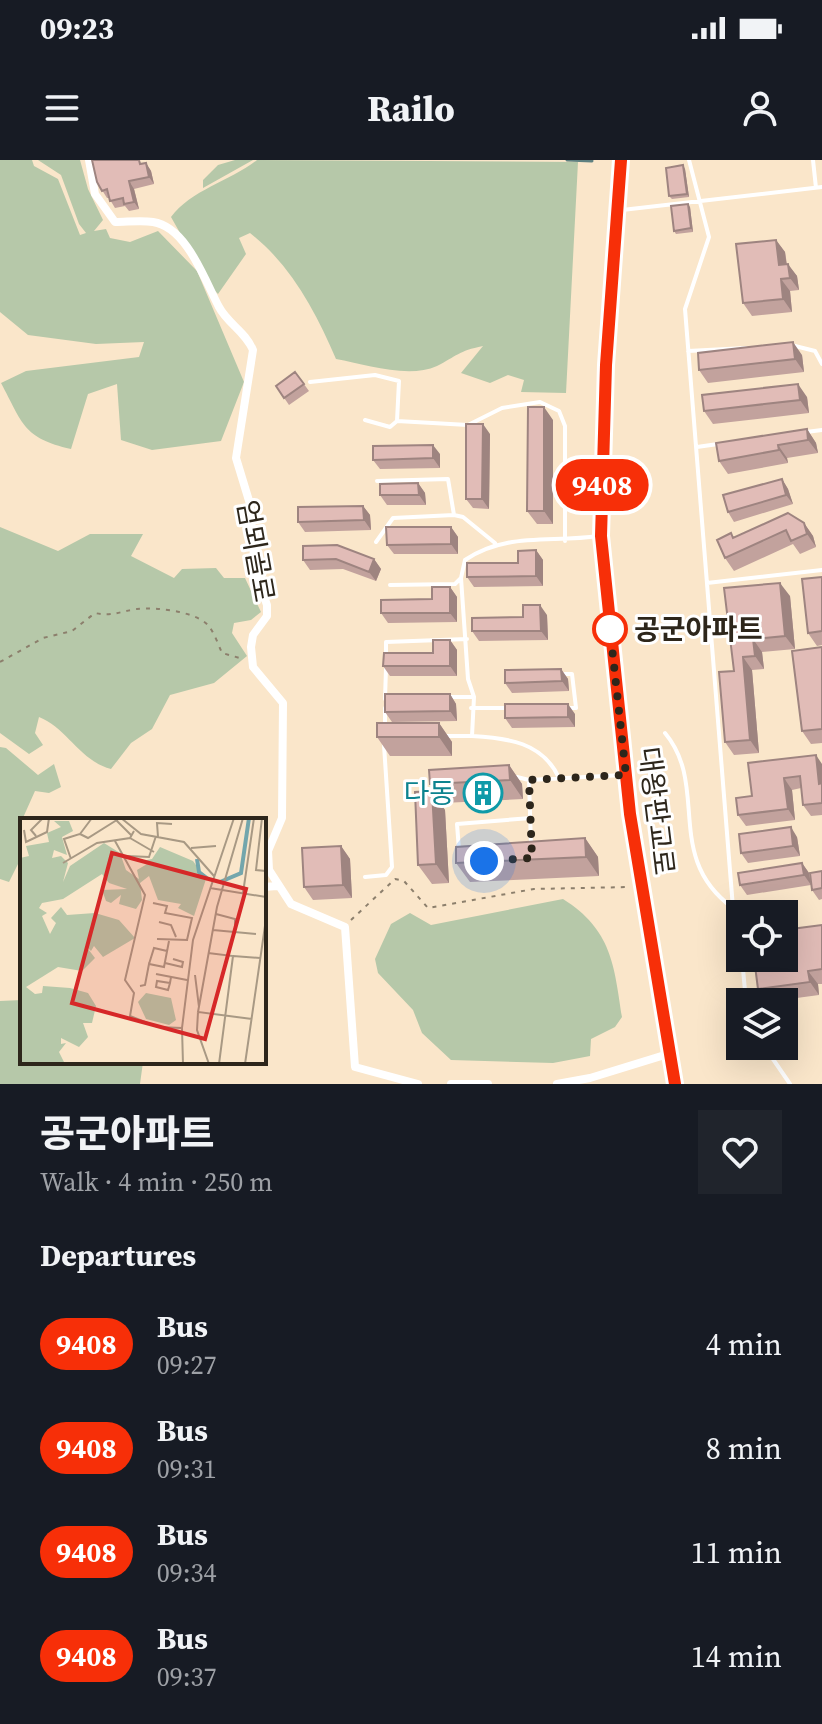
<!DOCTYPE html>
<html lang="en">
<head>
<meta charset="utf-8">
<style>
  :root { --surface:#171b24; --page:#20242c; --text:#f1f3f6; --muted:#9ea1a6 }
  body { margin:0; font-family:"Source Serif 4","Noto Sans KR",serif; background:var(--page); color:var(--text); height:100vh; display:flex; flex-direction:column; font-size:30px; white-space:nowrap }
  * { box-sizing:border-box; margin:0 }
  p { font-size:26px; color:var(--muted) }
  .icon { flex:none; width:44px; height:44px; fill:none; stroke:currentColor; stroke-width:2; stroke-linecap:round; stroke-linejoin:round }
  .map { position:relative; height:924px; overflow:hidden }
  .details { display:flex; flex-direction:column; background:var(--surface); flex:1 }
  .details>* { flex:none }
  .badge { padding:0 16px; border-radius:26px; font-size:28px; line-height:52px }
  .buttons { position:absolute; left:726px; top:740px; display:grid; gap:16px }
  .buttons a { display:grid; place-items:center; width:72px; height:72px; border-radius:0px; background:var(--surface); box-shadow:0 8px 32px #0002; font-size:40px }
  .you { position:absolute; width:40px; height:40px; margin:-20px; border:6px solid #fff; border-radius:50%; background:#1a73e8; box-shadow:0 0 0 12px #1a73e833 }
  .map>.badge { position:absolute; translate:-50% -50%; box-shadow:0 0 0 4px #fff }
  h2 { padding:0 40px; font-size:30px; line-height:72px }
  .round { display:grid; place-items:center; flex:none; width:84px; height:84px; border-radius:0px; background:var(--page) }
  .summary { display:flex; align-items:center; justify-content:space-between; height:136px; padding:0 40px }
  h1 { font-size:38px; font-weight:800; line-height:60px }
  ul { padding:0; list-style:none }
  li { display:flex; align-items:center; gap:24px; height:104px; padding:0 40px }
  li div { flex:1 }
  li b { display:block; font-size:30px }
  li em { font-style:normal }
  li .badge { min-width:88px; font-weight:700; text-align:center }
  .status { display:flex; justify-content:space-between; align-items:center; height:56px; padding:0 40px; background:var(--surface); direction:ltr }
  .status svg { height:22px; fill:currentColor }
  header { display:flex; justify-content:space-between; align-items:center; height:104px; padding:0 40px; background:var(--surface); font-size:36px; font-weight:800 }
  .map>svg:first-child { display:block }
  .green { fill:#b6c8a9 }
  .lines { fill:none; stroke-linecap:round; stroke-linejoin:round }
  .stream { stroke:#5e8080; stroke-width:3 }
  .path { stroke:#8c7f6c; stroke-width:2; stroke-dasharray:4 6; stroke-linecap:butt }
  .service { stroke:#fff; stroke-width:4 }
  .minor { stroke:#fff; stroke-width:8 }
  .primary { stroke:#f2bfa8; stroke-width:14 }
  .wall { fill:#c2a29d }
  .shaded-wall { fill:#9e8480 }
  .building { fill:#e1bcb7; stroke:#9e8480; stroke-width:2 }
  .line-casing { stroke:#fff; stroke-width:18 }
  .line { stroke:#f72f08; stroke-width:12 }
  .walk { stroke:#2d261b; stroke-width:8; stroke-dasharray:0 14.4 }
  .stop-dot { fill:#fff; stroke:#f72f08; stroke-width:4 }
  .labels { text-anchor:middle; stroke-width:6; stroke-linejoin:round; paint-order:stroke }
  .street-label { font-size:28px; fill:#2d261b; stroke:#fff }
  .stop-label { font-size:28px; font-weight:bold; fill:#2d261b; stroke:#fff; text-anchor:start }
  .culture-label { font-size:28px; fill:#0d838f; stroke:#fff; text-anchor:end }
  .inset-river { fill:none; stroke:#73a6ac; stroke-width:4 }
  .inset-road { fill:none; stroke:#a89984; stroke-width:2 }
  .view { fill:#d62828; fill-opacity:0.15; stroke:#d62828; stroke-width:4 }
  .inset-edge { fill:none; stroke:#2d261b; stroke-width:4 }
</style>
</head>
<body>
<div class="status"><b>09:23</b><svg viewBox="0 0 49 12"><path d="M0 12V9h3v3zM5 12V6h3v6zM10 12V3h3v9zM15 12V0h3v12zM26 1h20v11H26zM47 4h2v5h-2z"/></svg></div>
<header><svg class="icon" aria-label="menu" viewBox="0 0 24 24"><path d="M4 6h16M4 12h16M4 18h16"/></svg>Railo<svg class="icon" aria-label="person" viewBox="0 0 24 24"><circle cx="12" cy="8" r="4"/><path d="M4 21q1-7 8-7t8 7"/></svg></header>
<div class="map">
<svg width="822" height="924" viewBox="0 0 822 924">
  <rect width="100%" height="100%" fill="#fae6ca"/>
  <path class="green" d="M0 0H32L34 6 58 19 80 75 86 73 79 64 61 15 38 0H80L88 29 103 60 94 71 106 69 110 78 130 82 158 71 197 111 244 222 221 281 152 290 121 280 117 224 88 234 71 289C23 278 23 264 1 223L26 211 139 197 144 182 96 184 28 175 0 152Z
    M235 0H253L203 28V20L218 5Z
    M257 0 578 2 566 233 521 232 524 220 508 215 490 223 461 213 483 186C458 191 457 196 437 206 408 219 365 204 336 199 316 152 291 105 250 73L239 78 246 94 218 134 210 126 171 57C191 30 230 21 257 0Z
    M0 367 58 391 90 374H143L131 396 174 418 182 409 216 408 224 418H245L261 452 251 460 234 463 232 473 247 496 214 523 170 535 152 569 131 583 111 609C80 601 67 568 39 557L35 573 43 585 29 594 0 573Z
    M0 587 6 588 38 615 54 604 61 627 49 633 35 631 22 660V696L9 722 0 719Z
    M563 739C612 770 614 805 622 857L615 867 591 879 590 896 553 903 451 900 422 873 413 850 378 813 375 799 391 764 410 753 431 765Z
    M22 840V902H143L140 924H0V841Z"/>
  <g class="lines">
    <path class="stream" d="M567 0 592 1"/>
    <path class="path" d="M0 502 43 478 72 471 95 453C112 457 121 451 137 449 156 447 194 451 208 465 214 472 218 484 222 493L243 499
      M351 760 395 719 404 721 428 748 534 729 629 727"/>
    <path class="service" d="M689 0 709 77 685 149 733 748 740 776
      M813 0 816 28
      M622 50 822 27
      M791 185 815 191 822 204
      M688 191 746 188
      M310 222 375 215 399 221 397 261 468 265 502 248 540 242 559 251 565 266V381
      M365 260 390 267 397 261
      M806 272 822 270
      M697 287 718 284
      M377 321 448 319 454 355 463 357 495 383
      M376 382 393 358 454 355
      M707 423 822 410
      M390 425 455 424 461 418 465 400C505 372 552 383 598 376
      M386 495V482L467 479
      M558 514H572L576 548H569
      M448 537H474
      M385 539 386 508
      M471 548H508
      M385 567V548
      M665 573C710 627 663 697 733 748
      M446 576H472L474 537 468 519 461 418
      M472 576C507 578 543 582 559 618
      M517 617 529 620 623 615
      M529 620 531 686
      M459 690 457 664 531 658
      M365 717 386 715 392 707 384 585
      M742 798 746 842
      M764 886 790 924"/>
    <path class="minor" d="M89 0 95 34 115 62C127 62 141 60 153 62 187 67 205 121 219 147 228 164 245 171 253 190L236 298 250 344 255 411 267 445V456L253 475 251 487 253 507 283 543 282 658 268 691 269 710 291 744 345 767 355 907 418 924
      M264 727 277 726
      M451 924H488
      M557 924 590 918 668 894"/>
    <path class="primary" d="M621 0 604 231 601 376 630 654 675 924"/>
  </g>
  <path class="wall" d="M146 3 151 11 154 24 134 29 139 49 129 51 125 46 115 48 109 38H107L97 22Z
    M685 9 689 37 672 39 669 36Z
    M690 47 693 72 676 74 674 71Z
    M776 80 785 92 787 104 797 116 799 130 790 131 792 152 752 156 743 143Z
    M802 195 804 212 708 223 699 210Z
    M295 212 309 231 289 245 276 226Z
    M807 237 809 253 713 264 704 251Z
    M553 260V364H537L527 351Z
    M807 269 816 283 818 293 787 298 788 303 728 314 719 301Z
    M490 274 489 349 473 348 466 339Z
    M440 294V308L380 309 373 300Z
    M782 319 788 329 793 344 734 362 728 352Z
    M418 323 425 333 426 345H387L380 335Z
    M363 346 370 355 371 370 305 372 298 362Z
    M804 363 813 376 816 387 800 394 793 384 734 411 725 398 734 377Z
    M451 367 458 377V394H394L387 385Z
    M536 390 543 400V426L474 427 467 417 518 403Z
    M374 399 381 409 376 421 343 409 310 410 303 400Z
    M822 417V485L817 486 808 473Z
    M450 427 457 437V462L388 463 381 453 432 439Z
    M724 428 790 436 795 489 762 492 764 509 752 510 759 593 734 595 725 582 734 511Z
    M547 455 548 480 479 481 472 471 523 457Z
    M450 480 457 490V516H390L383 506 433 493Z
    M822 487V583L811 584 802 571Z
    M561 509 568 519 569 531 512 533 505 523Z
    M450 534 456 544 457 561 392 562 385 552Z
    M575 554V567L512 568 505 558Z
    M439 563 452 582V596H390L377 577Z
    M748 603 822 604V655L811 656 803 645 801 628 792 630 795 660 746 666 738 655 752 636Z
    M509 605 522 624 523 639 443 643 430 624Z
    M432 631 445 650 449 723 432 724 418 705Z
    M797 677 800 696 748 703 741 693Z
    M585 678 598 697 599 716 470 722 456 703Z
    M341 686 350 699 352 738 313 740 304 727Z
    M802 703 809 713 811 725 747 735 740 725Z
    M822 711V739L819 740 812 730Z
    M822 765V824H818L819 835 767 842 758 829Z"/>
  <path class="shaded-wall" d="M146 3 151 11 154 24 149 17Z
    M683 5 685 9 689 37 687 34Z
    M129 21 134 29 139 49 134 42Z
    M688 44 690 47 693 72 691 68Z
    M776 80 785 92 788 117 779 105Z
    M788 104 797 116 799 130 790 118Z
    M781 119 790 131 792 152 783 139Z
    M793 182 802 195 804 212 795 199Z
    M798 224 807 237 809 253 800 240Z
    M544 247 553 260V364L544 351Z
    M483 264 490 274 489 349 482 339Z
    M807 269 816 283 818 293 808 280Z
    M433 285 440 294V308L433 298Z
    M778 285 787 298 788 303 779 290Z
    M782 319 788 329 793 344 786 335Z
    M418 323 425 333 426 345 419 335Z
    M363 346 370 355 371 370 364 360Z
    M804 363 813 376 816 387 807 374Z
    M451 367 458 377V394L451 384Z
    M536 390 543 400V426L536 416Z
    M374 399 381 409 376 421 369 412Z
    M780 423 790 436 795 489 785 476Z
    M450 427 457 437V462L450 453Z
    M540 445 547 455 548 480 541 471Z
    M753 479 762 492 764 509 755 496Z
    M450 480 457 490V516L450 506Z
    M743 497 752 510 759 593 750 580Z
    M561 509 568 519 569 531 562 521Z
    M450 534 456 544 457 561 450 551Z
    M568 544 575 554V567L568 557Z
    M439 563 452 582V596L439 577Z
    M816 595 822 604V627L819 624Z
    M509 605 522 624 523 639 510 620Z
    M784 618 792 630 795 660 788 649Z
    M432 631 445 650 449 723 436 704Z
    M791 667 797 677 800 696 793 686Z
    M585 678 598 697 599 716 586 697Z
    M341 686 350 699 352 738 343 725Z
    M802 703 809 713 811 725 804 715Z
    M808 811 818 824 819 835 810 822Z"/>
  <path class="building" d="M92 0H139L140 4 146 3 149 17 129 21 134 42 124 44 123 38 110 41 107 29 102 31 97 22Z
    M683 5 687 34 669 36 666 8Z
    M688 44 691 68 674 71 671 46Z
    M776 80 779 105 788 104 790 118 781 119 783 139 743 143 736 84Z
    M793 182 795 199 699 210 698 193Z
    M295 212 304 224 284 238 276 226Z
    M798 224 800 240 704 251 702 235Z
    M528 247H544V351H527Z
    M466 264H483L482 339H466Z
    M807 269 808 280 778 285 779 290 719 301 716 283Z
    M433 285V298L373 300V286Z
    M782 319 786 335 728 352 723 335Z
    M418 323 419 335H380V324Z
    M363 346 364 360 298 362V347Z
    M788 353 804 363 807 374 791 381 786 370 725 398 717 380 731 373 733 378Z
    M386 367H451V384L387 385Z
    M337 385 374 399 369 412 336 399 303 400V386Z
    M536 390V416L467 417V403H518V391Z
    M822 417V471L808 473 802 419Z
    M780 423 785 476 753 479 755 496 743 497 750 580 725 582 719 512 734 511 724 428Z
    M432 427H450V453H381V440L432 439Z
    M523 445H540L541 471H472V458L523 457Z
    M433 480H450V506H383L384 493H433Z
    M822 487V569L802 571 792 491Z
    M561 509 562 521 505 523V510Z
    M385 534H450V551L385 552Z
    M505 544H568V557L505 558Z
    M377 563H439V577H377Z
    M816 595 819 624 822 623V643L803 645 800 616 784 618 788 649 738 655 736 638 752 636 748 603Z
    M509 605 510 620 430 624 429 610Z
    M432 631 436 704 418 705 415 632Z
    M791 667 793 686 741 693 739 674Z
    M585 678 586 697 456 703V687Z
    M341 686 343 725 304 727 302 688Z
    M802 703 804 715 740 725 738 713Z
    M822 711V728L812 730 810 713Z
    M822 765V809L808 811 810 822 758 829 754 798H784V770Z"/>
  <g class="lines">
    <defs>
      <path id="line" d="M621 0 606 205 601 376 630 654 675 924"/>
    </defs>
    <use href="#line" class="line-casing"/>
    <use href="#line" class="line"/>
    <path class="walk" d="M484 701 532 698 529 620 626 615 610 469"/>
  </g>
  <defs>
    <symbol id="building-ring" viewBox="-11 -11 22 22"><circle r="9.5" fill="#fff" stroke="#0f9aa8" stroke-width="1.5"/><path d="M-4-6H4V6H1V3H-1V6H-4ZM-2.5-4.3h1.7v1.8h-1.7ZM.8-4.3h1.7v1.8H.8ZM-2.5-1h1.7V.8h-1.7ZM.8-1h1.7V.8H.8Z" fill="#0f9aa8"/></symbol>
  </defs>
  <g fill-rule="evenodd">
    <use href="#building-ring" x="461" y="611" width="44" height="44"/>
  </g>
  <circle class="stop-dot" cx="610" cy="469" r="16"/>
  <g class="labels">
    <g class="street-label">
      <text transform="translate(256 391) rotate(80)" y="10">엄뫼골로</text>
      <text transform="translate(657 651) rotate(83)" y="10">대왕판교로</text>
    </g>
    <g class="stop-label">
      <text x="634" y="479">공군아파트</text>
    </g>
    <g class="culture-label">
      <text x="455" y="643">다동</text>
    </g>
  </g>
  <g transform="translate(20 658)">
    <rect width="246" height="246" fill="#fae6ca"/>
    <path d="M34 3H49L53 13 42 19 47 37 34 32 32 40 41 38 48 45 43 64 50 48 84 25 100 35 106 52 119 61 117 52 127 46 122 43 132 41 140 29 173 43 186 61 174 98 158 90 161 86 138 82 129 58 120 65 122 82 116 91 99 86 101 77 91 85 86 83 82 72 107 71 89 65 82 56 43 81 22 85 19 90 27 95 22 98 30 116 36 105 31 100 41 89 47 97 75 95 99 102 115 120 83 139 74 128 71 133 65 127 75 140 62 153 38 149 6 169 15 176 22 175 23 168 50 170 68 175 76 188 72 205H63L68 219 59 229 41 220V226L46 225 39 234 45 246H0V40L9 38 6 28 29 24 27 15 41 9ZM126 175 151 180 156 202 149 207 126 201 118 184Z" fill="#b6c8a9"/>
    <path class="inset-river" d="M177 41 179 54 188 61M200 64 221 55 229 0"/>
    <path class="inset-road" d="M30 0H56M94 0 111 17M101 0 121 16 164 24 194 58M223 0 197 89 178 194 232 201M242 0 236 52 246 53M4 12 6 24 27 14 29 0M60 16 68 20 100 0M16 18 11 12 23 0M138 19 137 5 152 6M110 20 134 34M95 23 125 77 105 162 114 175 110 198 138 209 162 210M171 30 196 28M107 38 129 39 136 18M51 41 44 21 60 16 72 0M43 45 77 25 110 20 114 13M190 70 246 79M223 75 234 0M133 85 147 88 145 95 172 100 167 122M196 96 215 101V113M139 104 151 107 156 119M193 112 236 116M137 121 168 122M188 135 213 138 199 246M213 138 240 140M145 145 162 149 163 144 153 141M129 146 134 130 147 133M136 156 167 162M175 157 179 189M150 165 137 163 136 169 148 172 150 165 151 159M120 168 125 167 129 146 144 149 149 123M178 194 177 212 189 246M163 246 162 210 173 122 214 0M225 246 246 101"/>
    <path class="view" d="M92 35 226 71 185 221 52 185Z"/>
    <rect width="246" height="246" class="inset-edge"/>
  </g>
</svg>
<div class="buttons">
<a><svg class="icon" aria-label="locate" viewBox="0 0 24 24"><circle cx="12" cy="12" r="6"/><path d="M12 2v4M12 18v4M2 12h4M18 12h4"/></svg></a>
<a><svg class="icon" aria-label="layers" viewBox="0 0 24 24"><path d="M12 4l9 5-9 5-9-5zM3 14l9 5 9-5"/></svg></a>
</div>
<div class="you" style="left:484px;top:701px"></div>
<b class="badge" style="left:602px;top:325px;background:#f72f08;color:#fff">9408</b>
</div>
<section class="details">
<div class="summary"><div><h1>공군아파트</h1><p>Walk · 4 min · 250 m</p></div><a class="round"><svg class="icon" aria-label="heart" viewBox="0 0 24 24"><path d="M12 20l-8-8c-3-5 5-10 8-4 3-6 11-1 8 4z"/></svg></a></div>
<h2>Departures</h2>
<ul>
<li><span class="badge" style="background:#f72f08;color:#fff">9408</span><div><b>Bus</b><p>09:27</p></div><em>4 min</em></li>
<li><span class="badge" style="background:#f72f08;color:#fff">9408</span><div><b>Bus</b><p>09:31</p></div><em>8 min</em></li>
<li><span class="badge" style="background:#f72f08;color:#fff">9408</span><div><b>Bus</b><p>09:34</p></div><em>11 min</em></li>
<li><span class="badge" style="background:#f72f08;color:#fff">9408</span><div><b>Bus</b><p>09:37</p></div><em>14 min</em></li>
</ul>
</section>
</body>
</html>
